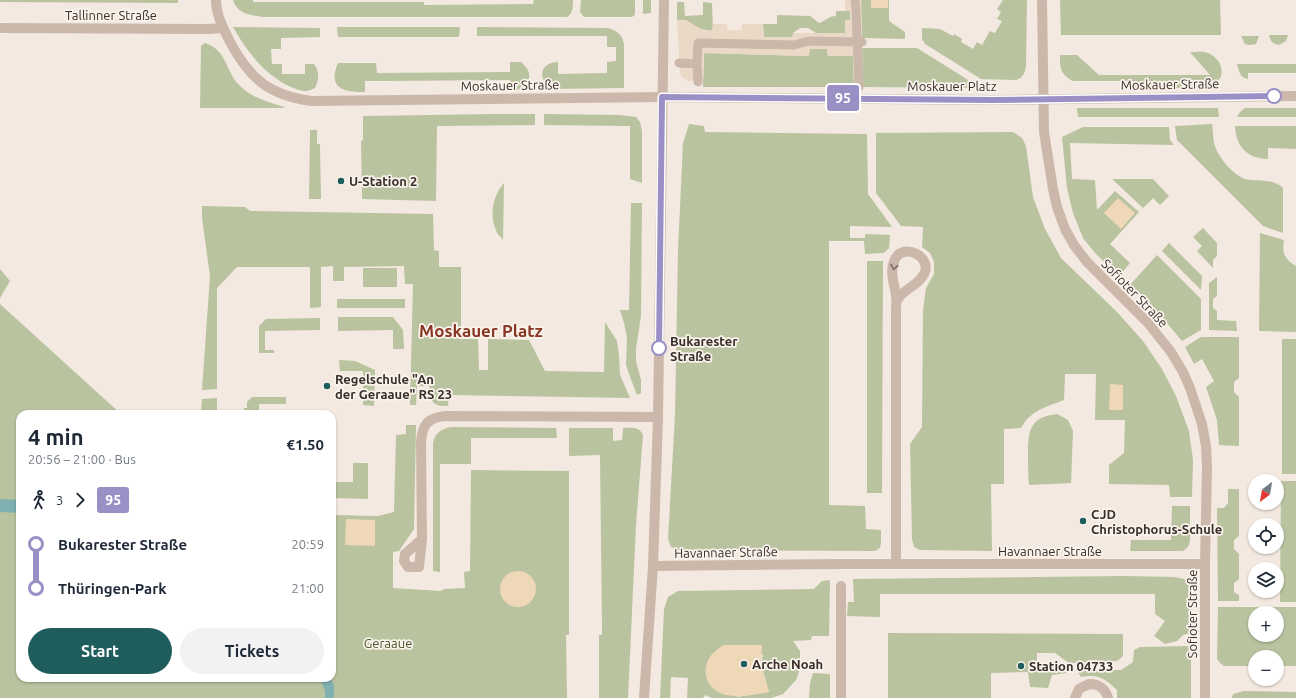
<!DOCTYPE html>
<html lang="en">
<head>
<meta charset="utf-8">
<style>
  :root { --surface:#fff; --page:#f2f2f3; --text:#1f2937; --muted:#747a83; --accent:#1f5c5c }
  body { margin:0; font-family:Ubuntu,sans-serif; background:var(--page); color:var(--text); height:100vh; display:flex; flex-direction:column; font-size:15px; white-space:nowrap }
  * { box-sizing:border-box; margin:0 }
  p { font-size:13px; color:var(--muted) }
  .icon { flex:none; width:22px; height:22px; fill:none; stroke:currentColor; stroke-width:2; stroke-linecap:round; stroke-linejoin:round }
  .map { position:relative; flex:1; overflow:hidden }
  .drawer { position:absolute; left:16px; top:410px; width:320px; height:272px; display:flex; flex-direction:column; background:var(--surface); border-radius:12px; box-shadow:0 1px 3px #0004 }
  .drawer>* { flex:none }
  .badge { padding:0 8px; border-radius:3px; font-size:14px; line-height:26px }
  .needle { width:26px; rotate:211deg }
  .tools { position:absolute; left:1248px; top:474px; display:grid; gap:8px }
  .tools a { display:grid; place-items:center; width:36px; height:36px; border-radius:50%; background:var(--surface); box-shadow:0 1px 3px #0004; font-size:20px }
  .map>.badge { position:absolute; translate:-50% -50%; box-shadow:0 0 0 2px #fff }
  .legs { display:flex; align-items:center; gap:6px; height:44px; padding:0 12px; font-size:13px }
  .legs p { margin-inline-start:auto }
  .headline { display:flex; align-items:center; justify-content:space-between; height:68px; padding:0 12px }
  h1 { font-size:22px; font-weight:700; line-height:30px }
  .primary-button { display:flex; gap:8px; margin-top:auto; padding:8px 12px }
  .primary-button a { flex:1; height:46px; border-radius:24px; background:var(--accent); color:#fff; font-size:16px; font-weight:700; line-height:46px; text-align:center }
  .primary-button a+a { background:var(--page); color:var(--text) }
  ul { padding:0 12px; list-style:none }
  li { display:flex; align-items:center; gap:14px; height:44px; font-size:15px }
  li i { display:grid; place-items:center; width:6px; height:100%; margin:0 5px; background:currentColor }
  li i::after { content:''; width:10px; height:10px; margin:-5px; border:3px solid; border-radius:50%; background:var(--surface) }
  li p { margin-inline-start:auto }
  li:first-child i { background:linear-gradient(#0000 50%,currentColor 0) }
  li:last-child i { background:linear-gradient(currentColor 50%,#0000 0) }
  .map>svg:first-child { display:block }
  .green { fill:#b9c39f; fill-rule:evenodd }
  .sand { fill:#eed8b7 }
  .plaza { fill:#ebd9c7 }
  .water { fill:#7eb1b0 }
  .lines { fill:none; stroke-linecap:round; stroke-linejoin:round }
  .pedestrian { stroke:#ccb8ab; stroke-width:9 }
  .minor { stroke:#ccb8ab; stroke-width:10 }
  .tertiary { stroke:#ccb8ab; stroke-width:10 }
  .oneway { stroke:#7c6c64 }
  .line-1-casing { stroke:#fff; stroke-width:9 }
  .line-1 { stroke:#9b90c5; stroke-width:6 }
  .stop-1-dot { fill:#fff; stroke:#9b90c5; stroke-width:2 }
  .poi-dot { fill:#1f5c5c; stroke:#faf3ec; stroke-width:1.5 }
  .labels { text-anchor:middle; stroke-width:3.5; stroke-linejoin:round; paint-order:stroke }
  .street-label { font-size:13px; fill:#3a2e2a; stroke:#faf3ec }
  .poi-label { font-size:13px; font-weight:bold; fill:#3a2e2a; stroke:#faf3ec; text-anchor:start }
  .stop-label { font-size:13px; font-weight:bold; fill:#3a2e2a; stroke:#faf3ec; text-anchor:start }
  .park-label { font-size:13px; fill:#4b582e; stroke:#faf3ec }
  .district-label { font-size:17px; font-weight:bold; fill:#893523; stroke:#faf3ec }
</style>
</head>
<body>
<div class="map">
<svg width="1296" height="698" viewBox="0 0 1296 698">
  <rect width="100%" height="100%" fill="#f3e9e0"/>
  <path class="green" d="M0 0H178V3L0 2Z
    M233 0H253V2H424V5L533 4 534 0H573C573 7 573 13 567 17H263C250 15 237 14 233 0Z
    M581 0H635V13L634 16 631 17H584L580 12Z
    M643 0H651V13L643 14Z
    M861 0H889V21L905 32V39L862 38Z
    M1003 0H1027L1026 66C1025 73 1023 78 1016 80L981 79 925 44 922 39V28L940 29 953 36 954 34 962 39 961 42 973 49 977 42 982 45 990 31 995 33 1002 21 997 19 1001 12 997 9Z
    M1060 0H1220L1221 35H1061Z
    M677 2H684L685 16 703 15V2L712 3 713 31C697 31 693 21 677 20Z
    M836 11H850V20L845 21 846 33H816L808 28H800L793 33V37H764L763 24H777V15L810 16 819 23C825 21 829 16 836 16Z
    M233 27 320 28V37L281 38V49H271L272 64H282V74H305V64H314C320 72 319 79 315 88 306 93 300 91 291 87 265 75 247 52 233 27Z
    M337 27H460L459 37H338Z
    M477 27 608 28C617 31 622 34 624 44V88L553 89C537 81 539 62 558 62V74L607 73V62L616 61V47H607V36H477Z
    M1269 35H1288L1286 41 1279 45C1273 44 1270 41 1269 35Z
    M1241 36H1259L1256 44 1250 45 1245 44Z
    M205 43C227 50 225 70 239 85 252 98 267 102 284 107V108H200L201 46Z
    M862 48H917L981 88 863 87Z
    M809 49H827L828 56H853L854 87H703L704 53 809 56Z
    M1190 52C1195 52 1204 51 1208 53 1223 59 1228 79 1211 86 1203 89 1192 87 1184 88 1167 88 1150 88 1134 88L1133 81H1073C1060 74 1060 68 1060 55H1077L1099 75H1210Z
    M510 62H521C528 68 532 74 527 84L521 88 515 91H510V80L383 81H365V92C344 93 327 88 338 63H376L377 73 510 72Z
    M1237 64H1296V73H1248V79C1240 78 1239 71 1237 64Z
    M1077 108H1218L1219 117H1078Z
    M1245 108H1296V117H1237L1240 112Z
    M496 114H535V125L437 126 436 201 362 199 361 141 363 140V116Z
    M544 114 619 115 636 117 640 122 642 131V183L630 179V126L544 125Z
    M689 124 704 126 705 132 867 134 868 194 892 227 850 226V238H865V234L890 235 889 248 884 253 865 254 864 241H829V505L865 506 866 529 881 530V543L880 548 875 551 678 550 671 547 668 539 675 415 678 250 683 143Z
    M1212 124C1213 130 1213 137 1214 143 1217 157 1236 179 1250 180 1262 181 1274 179 1283 188V233L1263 226 1177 140 1175 126Z
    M1235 126H1296V149L1268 148V159C1247 158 1236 147 1235 126Z
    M1083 127H1169L1170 140 1174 145 1070 143 1072 179 1095 180 1097 210 1115 191 1139 212 1110 244 1130 263 1119 276 1096 254 1083 238 1073 213 1067 188 1062 137Z
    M310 130H317V144H320L321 199H309Z
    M1013 132 1022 138 1026 146 1033 197 1045 229 1061 258 1117 312 1143 341 1162 369 1176 396 1189 431 1193 460 1192 497H1170L1169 485 1109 484V465L1124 453 1125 420H1095L1096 374H1065L1064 400C1046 407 1031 410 1021 428L1004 429V484H991L992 551 920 550 914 547 912 539 910 444 922 427 923 310 926 288 934 274V262L930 253 922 247 923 227 901 226 876 193V133Z
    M1112 179H1153L1169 196 1160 205 1153 198 1143 208Z
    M504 183 503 240C501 237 497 234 496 230 489 215 493 195 504 183Z
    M631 203H642L641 316 636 349V361L641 380V393L637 395 629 374 626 365 627 338 624 323 620 310H629Z
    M202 206 245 207 250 211 433 214 434 250 439 251V267H461V339H478L479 370H488V339L529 340 545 371 604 372 605 322 617 341 619 355 620 375 630 398 449 395 448 406C432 407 430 400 429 386H417L416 405H410L413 284H405L404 266 344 267V281H333V266L321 267V307L310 308V267H237L217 288V389L202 390 210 276 202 218Z
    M1203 228 1217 243V256L1213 260V268L1197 251 1202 246 1193 237Z
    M1260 233 1284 240C1282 253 1284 259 1296 266V332L1259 331Z
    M1169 243 1202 276 1201 290 1162 251Z
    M1157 255 1201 299V330L1182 341 1149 302 1130 285Z
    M867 261H883L882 493H867Z
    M363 268H397V287H363Z
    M0 269 10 281 0 298Z
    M1217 277V296L1213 299V308L1217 311V320L1236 321 1237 331 1209 330V283Z
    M337 299H405V308H337Z
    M0 304 121 414H20V678H332V515L378 516 394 512 396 435 406 434V425H416L414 529 399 551 393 552V588L441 591 444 589 465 588 464 572 470 571 471 470 569 471V635H566L567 698H0Z
    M338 317H393L403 330 404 349H393V330L338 331Z
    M320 318V330L265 331V350H274V353H259V326L266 319Z
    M1201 337H1239V378L1234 382V392L1239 397V446L1219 445 1217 420 1206 387 1214 381 1202 359 1194 364 1185 347Z
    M1282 339H1296V474H1282Z
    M339 360 355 361 375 370 374 406 363 405V371H340Z
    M252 397H286V404H259V414H244V408H247V402Z
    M217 398V414H201L202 399Z
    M1057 414 1068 420 1073 431 1071 483 1029 485C1028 474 1028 464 1028 453 1028 429 1031 417 1057 414Z
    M451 427 556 428 557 438H471V464H440V572L433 571V443C435 433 441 429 451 427Z
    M569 428H613V441L622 440 623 428C632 428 639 426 643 435L636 525 628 698H599V635H602V626L600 455 569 456Z
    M353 463H368V499L332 498V482H353Z
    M1281 481H1296V602H1280Z
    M1228 489H1239V536L1234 540V549L1239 554V579L1234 583V592L1239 595V601H1218L1217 508H1224L1228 503Z
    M1172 506H1190V541L1188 547 1183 551H1130L1131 540H1171Z
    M1124 576 1174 577 1184 579 1190 585 1192 592 1191 633 1183 635 1177 641 1165 644 1154 636 1165 621 1155 614V594H880V617L847 616 848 602H854L853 579Z
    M830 580 829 636H812L811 640 793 641 800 651V669L796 680 783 694 771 698H712L705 695 703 698H687L688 678 671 677 670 698H660L664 609 668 597 678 591 814 589 822 581ZM723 645 740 646 763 655 761 664 769 692 737 697Z
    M1218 607H1296V666H1277V657H1255V666H1224L1220 663 1217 659ZM1255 613H1277V635H1255Z
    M888 633 1123 634V656L1117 661 1069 663 1055 653H1037V663L1052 664 1067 673 1052 675 1048 688 1030 687 1028 672 991 673V698H888Z
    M1191 646V698H1117V690C1104 678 1099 674 1081 677L1077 671 1121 670 1133 662 1134 650 1140 647Z
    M813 673 830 674V698H809L810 684Z
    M1244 691 1296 692V698H1232L1233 694Z"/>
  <path class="sand" d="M871 0H888V8H871Z
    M1118 198 1135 213 1121 229 1104 213Z
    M1110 384 1123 385V410H1109Z
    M346 519 375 520V546L345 545Z
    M500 589a18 18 0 1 1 36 0a18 18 0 1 1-36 0Z
    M723 645H762L761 664 769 692C755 694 741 698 726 695 711 692 702 678 707 663 709 655 717 650 723 645Z"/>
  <path class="plaza" d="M845 0H861L863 87H854L853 56H828L827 49H810L809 56 704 53 703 82 689 81 682 77 680 73 677 20H686L704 31 712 30 713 24H727V30H742V24H763L764 37H792L793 33H845V20H850V11H845Z"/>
  <path class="water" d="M0 499 20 500V513L0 512Z
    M320 678H330L334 685V698H325V691Z"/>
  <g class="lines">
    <path class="pedestrian" d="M855 0 856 10 859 87
      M679 63 697 64 698 43 794 45 809 41 862 42
      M697 64 698 82"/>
    <path class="minor" d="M216 0C216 15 223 27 229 40 249 78 268 95 311 101L662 97
      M1042 0 1044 132 1053 189 1057 207 1065 229 1074 245 1087 262 1148 323 1171 352 1183 372 1190 388 1202 424 1206 446 1207 466 1205 564V698
      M0 28 208 29 223 28
      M422 539 405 554 404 561 408 567H419L422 539 421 443C422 425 427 418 445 416L658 417
      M896 564V307C899 291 887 275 895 259 904 242 933 257 924 274 918 286 905 288 898 299
      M653 566 839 564H1205
      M841 586V698
      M1075 698 1079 689 1089 684C1099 684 1105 688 1108 698"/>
    <path class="tertiary" d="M662 97 992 100 1296 96
      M644 698 653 566 658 417 664 0"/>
  </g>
  <defs><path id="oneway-chevron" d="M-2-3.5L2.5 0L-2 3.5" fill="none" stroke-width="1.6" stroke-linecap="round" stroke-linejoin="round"/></defs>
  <use class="oneway" href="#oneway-chevron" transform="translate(894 267) rotate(100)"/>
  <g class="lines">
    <defs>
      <path id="line-1" d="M659 348 662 97 992 100 1274 96"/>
    </defs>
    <use href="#line-1" class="line-1-casing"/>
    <use href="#line-1" class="line-1"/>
  </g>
  <g class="stop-1-dot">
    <circle cx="1274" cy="96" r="7"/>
    <circle cx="659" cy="348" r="7"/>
  </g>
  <g class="poi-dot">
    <circle cx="341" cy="181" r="4"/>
    <circle cx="327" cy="386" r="4"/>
    <circle cx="1083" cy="521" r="4"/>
    <circle cx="744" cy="664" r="4"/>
    <circle cx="1021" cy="666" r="4"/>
  </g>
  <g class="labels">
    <g class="street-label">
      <text x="111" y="20">Tallinner Straße</text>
      <text transform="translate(1170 84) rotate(-1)" y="5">Moskauer Straße</text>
      <text transform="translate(510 85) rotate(-1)" y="5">Moskauer Straße</text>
      <text x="952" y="91">Moskauer Platz</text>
      <text transform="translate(1135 293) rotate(46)" y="5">Sofioter Straße</text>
      <text x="1050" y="556">Havannaer Straße</text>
      <text transform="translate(726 552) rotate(-1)" y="5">Havannaer Straße</text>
      <text transform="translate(1192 614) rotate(-90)" y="5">Sofioter Straße</text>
    </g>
    <g class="poi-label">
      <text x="349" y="186">U-Station 2</text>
      <text x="335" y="384">Regelschule "An<tspan x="335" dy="15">der Geraaue" RS 23</tspan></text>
      <text x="1091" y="519">CJD<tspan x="1091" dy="15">Christophorus-Schule</tspan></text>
      <text x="752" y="669">Arche Noah</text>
      <text x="1029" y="671">Station 04733</text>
    </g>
    <g class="stop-label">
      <text x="670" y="346">Bukarester<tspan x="670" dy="15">Straße</tspan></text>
    </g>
    <g class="park-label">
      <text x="388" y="648">Geraaue</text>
    </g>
    <g class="district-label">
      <text x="481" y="337">Moskauer Platz</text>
    </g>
  </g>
</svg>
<div class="tools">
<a><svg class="needle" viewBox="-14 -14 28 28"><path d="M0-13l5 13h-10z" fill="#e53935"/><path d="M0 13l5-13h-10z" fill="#747a83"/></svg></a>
<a><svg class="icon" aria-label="locate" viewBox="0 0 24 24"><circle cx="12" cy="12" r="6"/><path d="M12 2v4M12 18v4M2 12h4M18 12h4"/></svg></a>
<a><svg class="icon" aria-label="layers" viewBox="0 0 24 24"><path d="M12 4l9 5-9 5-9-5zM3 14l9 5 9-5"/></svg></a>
<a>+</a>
<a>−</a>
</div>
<b class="badge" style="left:843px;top:98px;background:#9b90c5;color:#fff">95</b>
<section class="drawer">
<div class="headline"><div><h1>4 min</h1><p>20:56 – 21:00 · Bus</p></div><b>€1.50</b></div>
<div class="legs"><svg class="icon" aria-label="walk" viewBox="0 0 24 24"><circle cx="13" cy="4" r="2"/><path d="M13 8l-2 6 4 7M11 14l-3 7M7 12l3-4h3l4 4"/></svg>3<svg class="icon" aria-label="forward" viewBox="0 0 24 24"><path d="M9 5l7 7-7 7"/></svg><b class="badge" style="background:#9b90c5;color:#fff">95</b></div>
<ul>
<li><i style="color:#9b90c5"></i><b>Bukarester Straße</b><p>20:59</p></li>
<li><i style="color:#9b90c5"></i><b>Thüringen-Park</b><p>21:00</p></li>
</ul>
<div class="primary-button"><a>Start</a><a>Tickets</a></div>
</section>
</div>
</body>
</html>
